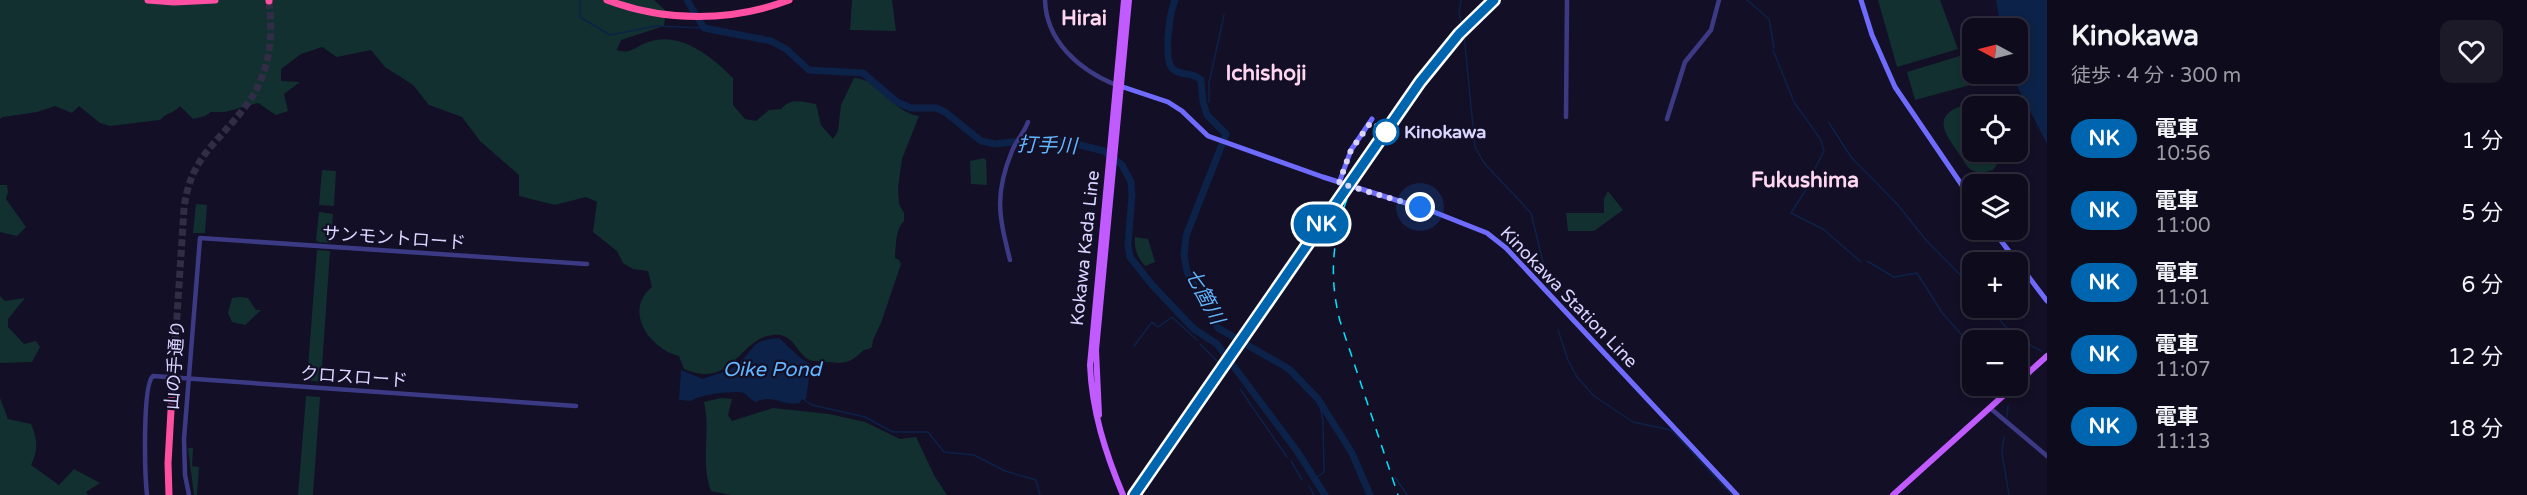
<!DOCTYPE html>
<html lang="ja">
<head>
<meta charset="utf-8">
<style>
  :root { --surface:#0e0b1c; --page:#1c1929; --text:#f1f3f6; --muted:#9b9ba3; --line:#2e2b3b }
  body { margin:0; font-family:"Varela Round","Noto Sans JP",sans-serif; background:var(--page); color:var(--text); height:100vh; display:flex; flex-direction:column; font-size:22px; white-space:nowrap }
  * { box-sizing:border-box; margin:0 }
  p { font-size:20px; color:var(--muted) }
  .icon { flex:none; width:33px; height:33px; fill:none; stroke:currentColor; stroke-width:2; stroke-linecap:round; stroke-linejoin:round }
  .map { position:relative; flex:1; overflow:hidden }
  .panel { display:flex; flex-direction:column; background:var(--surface); width:480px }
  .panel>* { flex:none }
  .badge { padding:0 12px; border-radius:20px; font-size:21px; line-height:39px }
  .needle { width:39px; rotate:277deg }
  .fabs { position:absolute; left:1962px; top:18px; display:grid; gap:12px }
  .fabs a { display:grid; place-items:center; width:66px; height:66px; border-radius:12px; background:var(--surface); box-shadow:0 3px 9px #0003,0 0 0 2px var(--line); font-size:30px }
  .you { position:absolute; width:30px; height:30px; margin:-15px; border:4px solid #fff; border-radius:50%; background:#1a73e8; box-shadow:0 0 0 9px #1a73e833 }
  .map>.badge { position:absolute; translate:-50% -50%; box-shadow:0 0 0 3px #fff }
  .round { display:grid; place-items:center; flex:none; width:63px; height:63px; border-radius:12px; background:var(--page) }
  .headline { display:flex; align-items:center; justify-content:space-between; height:102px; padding:0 24px }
  h1 { font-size:28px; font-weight:700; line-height:45px }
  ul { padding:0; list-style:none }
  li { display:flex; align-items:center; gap:18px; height:72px; padding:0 24px }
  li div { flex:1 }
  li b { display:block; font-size:22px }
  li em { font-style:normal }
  li .badge { min-width:66px; font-weight:700; text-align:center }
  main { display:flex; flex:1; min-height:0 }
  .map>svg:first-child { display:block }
  .green { fill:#12302f }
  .water { fill:#0c2248 }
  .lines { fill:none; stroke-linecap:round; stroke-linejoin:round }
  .stream { stroke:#0c2248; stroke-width:1.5 }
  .river { stroke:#0c2248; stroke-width:7 }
  .motorway-tunnel { stroke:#312d47; stroke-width:7; stroke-dasharray:7 3.5; stroke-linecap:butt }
  .tertiary { stroke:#3d3a85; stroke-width:4.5 }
  .secondary { stroke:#6f6bff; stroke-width:5 }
  .primary { stroke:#c25bff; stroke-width:6 }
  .motorway { stroke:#ff4fa3; stroke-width:7 }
  .rail { stroke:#00e5ff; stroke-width:1.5; stroke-dasharray:9 8; stroke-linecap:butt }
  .line-casing { stroke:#fff; stroke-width:14 }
  .line { stroke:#0065af; stroke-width:9 }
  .walk { stroke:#d9d4ff; stroke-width:6; stroke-dasharray:0 10.8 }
  .stop-dot { fill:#fff; stroke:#0065af; stroke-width:3 }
  .labels { text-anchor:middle; stroke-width:4.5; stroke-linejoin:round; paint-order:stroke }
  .stop-label { font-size:18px; font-weight:bold; fill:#d9d4ff; stroke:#130f26; text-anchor:start }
  .street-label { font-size:18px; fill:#d9d4ff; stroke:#130f26 }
  .water-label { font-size:20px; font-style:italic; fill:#62b6ff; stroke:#130f26 }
  .quarter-label { font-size:21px; font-weight:bold; fill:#ffd6f0; stroke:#130f26 }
</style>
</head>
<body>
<main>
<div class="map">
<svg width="2047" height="495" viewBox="0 0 2047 495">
  <rect width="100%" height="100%" fill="#130f26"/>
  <path class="green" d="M0 0H654L666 11 664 26 621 40 617 50C629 54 633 49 643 44 677 28 710 55 733 78V105L745 119 756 121 769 110 781 109C791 97 803 102 816 104L821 125 833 139 838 131 841 105 854 78C881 79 891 112 919 116L902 159 898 188 899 204 904 213V221C895 230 896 246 895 258L899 260 901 264 881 323 873 340 872 347C870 349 867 349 864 350 863 351 858 355 857 356 846 365 840 363 827 362 819 361 812 363 805 357 794 347 791 333 773 335 739 338 733 390 684 369L679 356C649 349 623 310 652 287L648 271 633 269 623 263 617 251 593 232 597 202 586 197 555 205 519 196V175L480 141 462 117 429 105 413 85 385 67 371 50 337 57 322 47 301 54 281 69V81L300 82 284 94 288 111 276 115 258 103 225 112H211L205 116 193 119 180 106C174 113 166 113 160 120L110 126 100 123 79 106 72 113 55 106 37 112 3 117 0 119Z
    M852 0H892L896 31 850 30Z
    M1878 0H1940L1958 49 1897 67Z
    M1966 54 1974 84 1915 100 1907 72Z
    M1961 106 1972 110V152H2000L2001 159 1993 170C1986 172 1977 174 1970 169 1966 166 1962 158 1959 154 1946 135 1931 117 1961 106Z
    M984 158 986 160 987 185 971 184 970 161Z
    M322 170 336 171 334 206 319 205Z
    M0 185H7L8 192 6 199 26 227 17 236 0 232Z
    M1608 191 1623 210 1594 231H1568L1566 213H1604V199Z
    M196 204 207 205 205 233H193Z
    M319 212 333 214 331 243 318 242 316 240Z
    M1135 237 1148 239 1155 262 1145 266C1137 256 1134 250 1135 237Z
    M317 250 330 251 321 382 307 380Z
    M0 296 5 301 25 298 8 319V327L24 344 36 341 40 347 32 362 0 363Z
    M240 297 248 298 256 310H261L245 325 232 322 228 313 232 298Z
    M306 396 320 397 313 495H298Z
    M0 398 8 419 31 424C38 440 38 450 31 465L59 485 74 469 100 483 86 492 88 495H0Z
    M721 398 732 399 728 415 732 421 773 408 829 414 865 422 900 439 916 437 935 477 947 495H731L711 491C700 462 711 431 704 402Z
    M188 448H193L192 466 199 467 197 495H194Z"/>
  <path class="water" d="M1996 0H2047V144L2011 74H2018V28H2001Z
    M779 338C789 346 800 360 811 364L806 399 801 400 800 403C782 407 774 393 756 402 751 400 748 396 744 393 735 390 698 395 691 401L679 400 681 370 703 379C714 374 729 372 738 364 756 349 749 340 779 338Z"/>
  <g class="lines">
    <path class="stream" d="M580 0V17L610 35 656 26 704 28
      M1461 0 1459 13 1464 35 1475 147 1484 163 1531 213 1550 291
      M1747 0 1769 19 1774 48
      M1773 50 1794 102 1821 140 1824 151 1811 176 1810 183 1791 213 1823 229 1861 262
      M1209 102V83L1224 15
      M1204 108 1207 106
      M1829 123 1851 157 1897 204 1926 240 1972 287
      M1867 261 1894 277 1917 273 1943 314 1972 346
      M1989 308 2014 336 2041 351
      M1558 330 1568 360 1577 377 1594 396 1633 422 1671 430 1732 495
      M1200 344 1221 365
      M1134 346 1152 322 1158 327 1172 317 1197 340
      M1986 386 1985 393 1995 397
      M1240 389 1287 457
      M803 399 812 405 865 417 893 432H928L944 452 974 455 1005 471 1036 480 1040 495
      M2007 418 2008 406
      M2004 437 2002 453 2009 495
      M1291 461 1302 480
      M1395 477 1407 495
      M1316 478 1324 472 1323 420 1318 399
      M1309 486 1314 495"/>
    <path class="river" d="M687 0 704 28 771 41 786 49 809 70 863 73 897 102 911 108H936L945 112 981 141 995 144 1030 140 1068 142 1104 151 1122 165 1131 182 1132 195 1128 245 1130 257 1153 286 1194 329 1217 344 1297 451 1325 495
      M1175 0C1170 12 1162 62 1174 70 1183 76 1193 72 1201 80L1203 102 1207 115 1226 134 1186 236 1184 255 1187 272 1218 328 1289 369 1318 399 1352 453 1370 495"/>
    <path class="motorway-tunnel" d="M172 393 184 209C190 157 217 144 245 107 269 76 274 39 269 1"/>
    <path class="tertiary" d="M1045 0C1046 41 1079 70 1116 85
      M1566 117 1567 0
      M1667 119 1685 62 1711 30 1719 0
      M1010 260C999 216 994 195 1012 151 1016 141 1024 133 1028 122
      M1990 408 2047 456
      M147 495C145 477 142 385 153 376L576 406
      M189 495 185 475 184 439 200 238 587 264"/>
    <path class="secondary" d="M1861 0 1872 35 1895 87 1972 200
      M1117 85 1168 102 1182 111 1208 136 1323 177 1434 212 1487 233 1506 248 1737 495
      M1339 183 1351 150 1372 119
      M1993 230 2017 262
      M2018 263 2047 301"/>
    <path class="primary" d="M2018 382 2047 356
      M1099 415 1096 350 1129 0
      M1123 495C1105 452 1092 411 1090 365L1124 0
      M1893 495 2014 386"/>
    <path class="motorway" d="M148 0 174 2 215 0
      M269 0V1
      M607 0C665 22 731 22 789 0
      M169 495 168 463 172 393"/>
    <path class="rail" d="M1347 199C1332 239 1329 279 1340 321L1398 495
      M1136 495 1420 83 1459 34 1494 0"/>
  </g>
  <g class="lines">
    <defs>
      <path id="line" d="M1134 495 1420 82 1459 34 1494 0"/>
    </defs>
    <use href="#line" class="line-casing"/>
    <use href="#line" class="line"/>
    <path class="walk" d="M1386 132 1371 122 1351 150 1339 183 1420 207"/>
  </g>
  <circle class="stop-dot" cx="1386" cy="132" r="12"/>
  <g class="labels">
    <g class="stop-label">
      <text x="1404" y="138">Kinokawa</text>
    </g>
    <g class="street-label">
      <text transform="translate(394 238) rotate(4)" y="6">サンモントロード</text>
      <text transform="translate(1085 248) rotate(-84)" y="6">Kokawa Kada Line</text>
      <text transform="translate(1569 297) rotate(46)" y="6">Kinokawa Station Line</text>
      <text transform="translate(175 365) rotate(-86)" y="6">山の手通り</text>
      <text transform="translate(354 377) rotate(4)" y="6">クロスロード</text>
    </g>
    <g class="water-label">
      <text transform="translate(1047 145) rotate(2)" y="7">打手川</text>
      <text transform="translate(1205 296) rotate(62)" y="7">七箇川</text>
      <text x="772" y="376">Oike Pond</text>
    </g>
    <g class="quarter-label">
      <text x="1084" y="25">Hirai</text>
      <text x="1266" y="80">Ichishoji</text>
      <text x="1805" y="187">Fukushima</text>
    </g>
  </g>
</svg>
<div class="fabs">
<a><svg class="needle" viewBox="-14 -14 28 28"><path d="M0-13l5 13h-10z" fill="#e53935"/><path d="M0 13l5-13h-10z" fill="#9b9ba3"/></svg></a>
<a><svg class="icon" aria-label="locate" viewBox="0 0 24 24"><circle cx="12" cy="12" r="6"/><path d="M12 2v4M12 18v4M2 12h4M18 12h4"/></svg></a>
<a><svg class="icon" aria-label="layers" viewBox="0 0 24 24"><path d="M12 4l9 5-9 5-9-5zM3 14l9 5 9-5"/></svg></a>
<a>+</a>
<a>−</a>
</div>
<div class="you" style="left:1420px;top:207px"></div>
<b class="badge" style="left:1321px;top:224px;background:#0065af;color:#fff">NK</b>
</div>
<section class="panel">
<div class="headline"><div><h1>Kinokawa</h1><p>徒歩 · 4 分 · 300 m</p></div><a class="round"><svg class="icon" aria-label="heart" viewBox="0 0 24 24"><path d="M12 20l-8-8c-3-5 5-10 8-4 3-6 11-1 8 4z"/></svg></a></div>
<ul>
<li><span class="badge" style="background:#0065af;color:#fff">NK</span><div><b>電車</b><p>10:56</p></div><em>1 分</em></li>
<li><span class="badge" style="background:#0065af;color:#fff">NK</span><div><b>電車</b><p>11:00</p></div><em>5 分</em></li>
<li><span class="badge" style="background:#0065af;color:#fff">NK</span><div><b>電車</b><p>11:01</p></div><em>6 分</em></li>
<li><span class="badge" style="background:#0065af;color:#fff">NK</span><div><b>電車</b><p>11:07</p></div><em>12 分</em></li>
<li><span class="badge" style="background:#0065af;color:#fff">NK</span><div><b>電車</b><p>11:13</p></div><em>18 分</em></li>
</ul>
</section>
</main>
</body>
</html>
